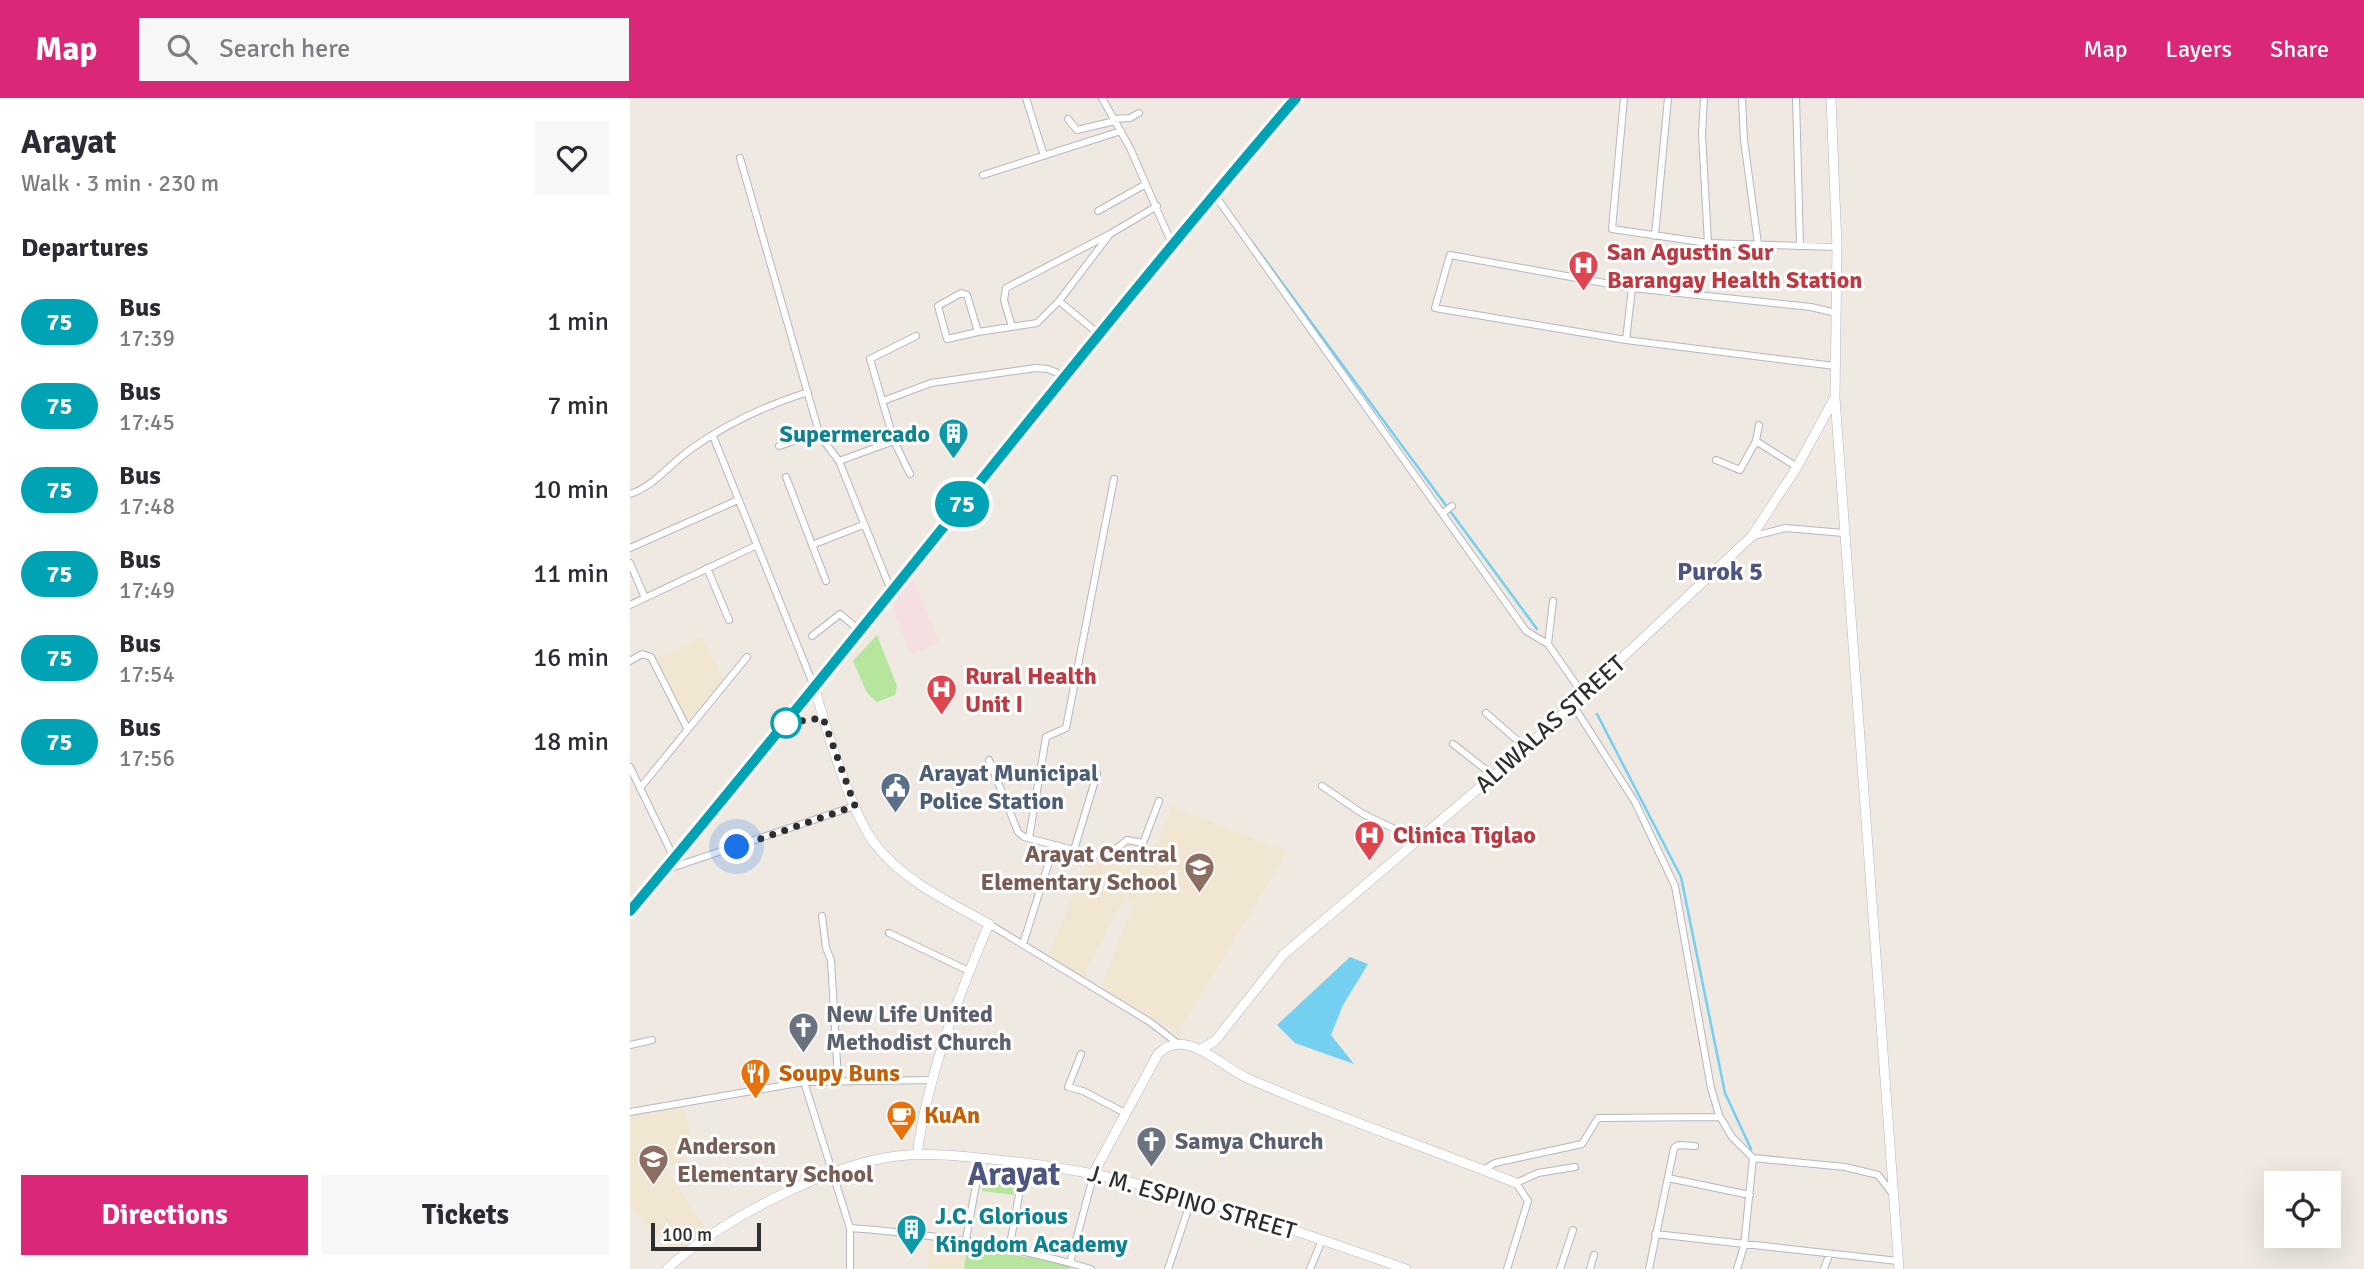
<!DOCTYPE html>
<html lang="en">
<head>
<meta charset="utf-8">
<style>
  :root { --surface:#fff; --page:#f7f7f7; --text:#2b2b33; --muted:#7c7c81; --accent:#db2777 }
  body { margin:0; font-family:Signika,sans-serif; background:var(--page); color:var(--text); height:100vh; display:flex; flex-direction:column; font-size:26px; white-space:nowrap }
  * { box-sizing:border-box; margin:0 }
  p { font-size:23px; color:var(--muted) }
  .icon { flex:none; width:38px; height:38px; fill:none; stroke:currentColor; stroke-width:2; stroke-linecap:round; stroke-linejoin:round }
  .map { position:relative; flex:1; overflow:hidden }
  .drawer { display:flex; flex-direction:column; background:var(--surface); width:630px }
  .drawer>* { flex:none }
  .badge { padding:0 14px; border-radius:23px; font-size:24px; line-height:46px }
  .controls { position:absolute; left:1634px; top:1073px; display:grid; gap:14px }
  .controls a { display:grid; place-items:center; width:77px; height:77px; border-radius:0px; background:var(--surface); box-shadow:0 7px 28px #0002; font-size:35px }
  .scale { position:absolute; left:21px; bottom:18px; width:110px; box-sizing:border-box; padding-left:7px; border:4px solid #2e2e2e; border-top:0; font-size:19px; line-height:24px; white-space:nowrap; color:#2e2e2e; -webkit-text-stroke:5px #fff; paint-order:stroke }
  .you { position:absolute; width:35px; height:35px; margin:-18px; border:5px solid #fff; border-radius:50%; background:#1a73e8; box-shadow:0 0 0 10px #1a73e833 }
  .map>.badge { position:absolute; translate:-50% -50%; box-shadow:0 0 0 4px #fff }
  h2 { padding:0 21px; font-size:26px; line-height:63px }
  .round { display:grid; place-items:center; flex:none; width:74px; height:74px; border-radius:0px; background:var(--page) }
  .headline { display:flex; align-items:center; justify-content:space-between; height:119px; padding:0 21px }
  h1 { font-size:33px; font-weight:800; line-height:52px }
  .cta { display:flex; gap:14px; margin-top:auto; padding:14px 21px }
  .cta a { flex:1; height:80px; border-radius:0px; background:var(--accent); color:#fff; font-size:28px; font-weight:800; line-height:80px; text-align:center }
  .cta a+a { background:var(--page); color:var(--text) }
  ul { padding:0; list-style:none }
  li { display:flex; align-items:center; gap:21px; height:84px; padding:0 21px }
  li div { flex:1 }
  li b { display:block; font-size:26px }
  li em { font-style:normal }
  li .badge { min-width:77px; font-weight:700; text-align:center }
  header { display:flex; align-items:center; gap:42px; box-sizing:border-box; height:98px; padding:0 35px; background:var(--accent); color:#fff }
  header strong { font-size:33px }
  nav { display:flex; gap:38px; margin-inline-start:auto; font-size:24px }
  .search { width:490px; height:63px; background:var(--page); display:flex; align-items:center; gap:18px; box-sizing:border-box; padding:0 24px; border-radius:0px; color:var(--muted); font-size:26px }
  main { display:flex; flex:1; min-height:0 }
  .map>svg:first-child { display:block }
  .education { fill:#f0e6d1 }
  .medical { fill:#f5dfe0 }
  .green { fill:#b6e59e }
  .water { fill:#75cff0 }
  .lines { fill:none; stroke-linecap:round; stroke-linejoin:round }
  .stream { stroke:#75cff0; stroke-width:2.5 }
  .street-casing { stroke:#b4b7c1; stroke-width:8 }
  .secondary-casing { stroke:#b4b7c1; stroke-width:10 }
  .highway-casing { stroke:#c9c9c9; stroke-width:12 }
  .street { stroke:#fff; stroke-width:6 }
  .secondary { stroke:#fff; stroke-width:9 }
  .highway { stroke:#ffa35c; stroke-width:10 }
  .line-casing { stroke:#fff; stroke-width:16 }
  .line { stroke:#00a3b4; stroke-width:10 }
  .walk { stroke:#2e2e2e; stroke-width:7; stroke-dasharray:0 12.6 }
  .stop-dot { fill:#fff; stroke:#00a3b4; stroke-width:3.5 }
  .labels { text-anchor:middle; stroke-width:6; stroke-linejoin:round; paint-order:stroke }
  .health-label { font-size:24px; font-weight:bold; fill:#be3a42; stroke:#fff; text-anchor:start }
  .culture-label { font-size:24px; font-weight:bold; fill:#0d838f; stroke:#fff; text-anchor:end }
  .street-label { font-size:24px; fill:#2e2e2e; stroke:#fff }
  .service-label { font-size:24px; font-weight:bold; fill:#4e5e75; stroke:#fff; text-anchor:start }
  .education-label { font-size:24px; font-weight:bold; fill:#785e54; stroke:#fff; text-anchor:end }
  .worship-label { font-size:24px; font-weight:bold; fill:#5b616d; stroke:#fff; text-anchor:start }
  .food-label { font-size:24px; font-weight:bold; fill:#c56008; stroke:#fff; text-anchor:start }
  .neighbourhood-label { font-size:26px; font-weight:bold; fill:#4d5680; stroke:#fff }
  .district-label { font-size:32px; font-weight:bold; fill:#4d5680; stroke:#fff }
</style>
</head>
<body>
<header>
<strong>Map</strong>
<div class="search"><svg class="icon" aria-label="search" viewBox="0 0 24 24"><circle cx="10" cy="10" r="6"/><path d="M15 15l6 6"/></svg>Search here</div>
<nav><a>Map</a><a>Layers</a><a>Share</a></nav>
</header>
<main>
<section class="drawer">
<div class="headline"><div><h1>Arayat</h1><p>Walk · 3 min · 230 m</p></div><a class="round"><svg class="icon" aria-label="heart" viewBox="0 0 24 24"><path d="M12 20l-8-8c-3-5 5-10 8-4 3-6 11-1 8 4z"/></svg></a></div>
<h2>Departures</h2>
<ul>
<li><span class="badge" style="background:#00a3b4;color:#fff">75</span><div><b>Bus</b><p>17:39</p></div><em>1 min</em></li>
<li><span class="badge" style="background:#00a3b4;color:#fff">75</span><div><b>Bus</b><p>17:45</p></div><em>7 min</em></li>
<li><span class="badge" style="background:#00a3b4;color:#fff">75</span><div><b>Bus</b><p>17:48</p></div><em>10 min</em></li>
<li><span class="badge" style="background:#00a3b4;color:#fff">75</span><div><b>Bus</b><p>17:49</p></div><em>11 min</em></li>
<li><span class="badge" style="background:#00a3b4;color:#fff">75</span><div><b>Bus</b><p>17:54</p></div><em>16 min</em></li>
<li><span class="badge" style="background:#00a3b4;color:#fff">75</span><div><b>Bus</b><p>17:56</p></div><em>18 min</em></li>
</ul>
<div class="cta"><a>Directions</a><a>Tickets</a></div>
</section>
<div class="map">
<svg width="1734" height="1171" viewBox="0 0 1734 1171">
  <rect width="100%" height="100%" fill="#efe9e1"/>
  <path class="education" d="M71 539 94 583 56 625 24 561Z
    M542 708 657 754 548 935 471 889 513 781 503 804 494 801 453 879 418 859 460 756 484 764 497 742 525 751Z
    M52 1007 66 1056 36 1070 77 1132 46 1154 0 1109V1018Z
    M299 1144 337 1150 334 1171H298Z"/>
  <path class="medical" d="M283 481 309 545 281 557 262 506Z"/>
  <path class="green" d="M247 537 267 588 265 597 247 604 237 595 223 563Z
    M355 1070 387 1075 384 1097 352 1093Z
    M337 1150 442 1166 440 1171H334Z"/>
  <path class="water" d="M720 859 738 866 713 907 701 937 724 966 665 945 647 927Z"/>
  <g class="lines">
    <path class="stream" d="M622 144 907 531
      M967 616 1051 779 1095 995 1121 1051"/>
    <defs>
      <path id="street" d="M396 0 414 58
        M472 0 500 50 542 146
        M994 0 982 131 1078 145 1207 149
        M1074 0 1072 36 1078 145
        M1112 0 1114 42 1128 146
        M1166 0 1170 147
        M438 21 447 32 485 23
        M483 21 500 20 509 15
        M110 60 190 338 209 363 262 495
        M353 77 491 33
        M584 96 896 533 918 546 952 595
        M468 113 516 86
        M1025 138 1038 0
        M429 203 480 136 527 108
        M382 229 374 202 376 190 480 136
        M348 234 317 241 308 208 331 195 337 197 348 234 407 225 429 203 471 238
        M996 242 1002 190
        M1205 268 996 242 805 210 820 157 1002 190 1181 209 1206 215
        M253 303 301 285 406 270 418 271 437 279
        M83 338 185 591
        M264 343 280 376
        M1126 343 1129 327
        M149 348 189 335
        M1086 362 1110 372 1126 343 1167 369
        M209 363 264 343 240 261 286 238
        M156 379 196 483
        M0 396C23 389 41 365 61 351 96 326 137 307 178 294
        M813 415 822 408
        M1124 438 1155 430 1214 435
        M182 447 233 427
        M0 450 108 402
        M0 465 15 500
        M77 470 99 522
        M0 507 125 448
        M182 538 210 516 230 533
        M918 546 923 503
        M0 563 12 556 21 559 57 630
        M943 607 1005 704 1045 788 1081 990 1089 1017 1102 1039 1123 1060 1215 1069 1248 1077 1262 1095
        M856 615 896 650
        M823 646 864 678
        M359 662 388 734 394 739 444 752
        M0 669 44 760
        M467 676 444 752C474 759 475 761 497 742L513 745 529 703
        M692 688 733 716 788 742
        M10 690 117 559
        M399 740 416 639 436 630 484 381
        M38 771 225 708
        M192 818 196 850 201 862 208 981
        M359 826 520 924 547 945
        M259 835 339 873
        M393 846 424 748
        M0 947 22 942
        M451 956 438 989 453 993 495 1015
        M174 984 220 1130V1171
        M0 1014 174 984 303 982
        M853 1072 865 1065 952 1046 968 1020 1090 1019
        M1038 1080 1120 1097
        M220 1130C300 1136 384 1148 461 1171
        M1025 1136 1268 1163
        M335 1146 351 1060
        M379 1152 395 1064
        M440 1165 464 1075
        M538 1171 562 1100
        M680 1171 692 1142
        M877 1171 898 1103 886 1085 908 1075 945 1069
        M930 1171 943 1132
        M960 1171 964 1157
        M1019 1171 1044 1050 1048 1047 1065 1048
        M1107 1171 1114 1148 1123 1060
        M1194 1171 1199 1157"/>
      <path id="secondary" d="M1201 0 1207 149 1205 300 1269 1171
        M185 591C196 631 221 715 245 746 272 782 321 805 359 826 328 899 297 979 287 1057
        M571 951 585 943 653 857 896 650 1122 438 1167 369 1204 301
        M464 1074 528 956C555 928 590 968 617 980 705 1019 797 1049 886 1085
        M37 1171C86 1124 199 1066 267 1058 303 1054 342 1059 378 1063 515 1077 646 1126 776 1171"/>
      <path id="highway" d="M0 813 185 591 542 146 666 0"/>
    </defs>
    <use href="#street" class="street-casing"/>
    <use href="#secondary" class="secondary-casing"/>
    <use href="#highway" class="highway-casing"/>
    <use href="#street" class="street"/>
    <use href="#secondary" class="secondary"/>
    <use href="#highway" class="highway"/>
  </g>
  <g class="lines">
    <defs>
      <path id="line" d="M0 813C226 545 438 266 666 0"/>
    </defs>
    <use href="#line" class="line-casing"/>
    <use href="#line" class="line"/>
    <path class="walk" d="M107 749 225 708 193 620 156 625"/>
  </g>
  <defs>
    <symbol id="hospital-pin" viewBox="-11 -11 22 30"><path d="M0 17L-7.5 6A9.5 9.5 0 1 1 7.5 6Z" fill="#e0444e" stroke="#fff"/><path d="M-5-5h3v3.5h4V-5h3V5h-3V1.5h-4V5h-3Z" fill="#fff"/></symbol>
    <symbol id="building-pin" viewBox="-11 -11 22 30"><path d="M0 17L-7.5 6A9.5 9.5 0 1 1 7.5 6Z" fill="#0f9aa8" stroke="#fff"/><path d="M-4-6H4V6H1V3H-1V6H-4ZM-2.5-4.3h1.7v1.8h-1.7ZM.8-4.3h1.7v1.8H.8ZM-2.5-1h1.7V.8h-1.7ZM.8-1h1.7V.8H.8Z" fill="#fff"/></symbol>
    <symbol id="civic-pin" viewBox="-11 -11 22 30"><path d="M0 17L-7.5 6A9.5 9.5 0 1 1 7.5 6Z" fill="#5c6f8a" stroke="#fff"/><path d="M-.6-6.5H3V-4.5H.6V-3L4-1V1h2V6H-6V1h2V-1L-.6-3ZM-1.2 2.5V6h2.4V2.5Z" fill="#fff"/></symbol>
    <symbol id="school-pin" viewBox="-11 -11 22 30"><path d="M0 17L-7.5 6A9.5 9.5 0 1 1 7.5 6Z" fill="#8d6e63" stroke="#fff"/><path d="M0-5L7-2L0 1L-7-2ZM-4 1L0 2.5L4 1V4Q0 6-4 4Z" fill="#fff"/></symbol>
    <symbol id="church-pin" viewBox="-11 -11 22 30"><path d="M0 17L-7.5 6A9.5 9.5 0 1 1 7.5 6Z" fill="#6b7280" stroke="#fff"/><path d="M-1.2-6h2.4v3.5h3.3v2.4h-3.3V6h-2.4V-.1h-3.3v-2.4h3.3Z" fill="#fff"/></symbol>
    <symbol id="restaurant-pin" viewBox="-11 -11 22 30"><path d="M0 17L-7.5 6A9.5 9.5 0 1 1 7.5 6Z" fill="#e8710a" stroke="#fff"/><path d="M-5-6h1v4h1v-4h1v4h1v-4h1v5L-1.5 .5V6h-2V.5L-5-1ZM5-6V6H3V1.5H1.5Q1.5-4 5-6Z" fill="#fff"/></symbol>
    <symbol id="cafe-pin" viewBox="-11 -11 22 30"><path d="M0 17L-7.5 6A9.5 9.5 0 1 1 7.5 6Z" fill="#e8710a" stroke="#fff"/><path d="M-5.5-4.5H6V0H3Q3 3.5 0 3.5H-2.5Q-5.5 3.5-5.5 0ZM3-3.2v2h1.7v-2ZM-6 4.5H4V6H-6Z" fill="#fff"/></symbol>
  </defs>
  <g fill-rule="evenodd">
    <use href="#hospital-pin" x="936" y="150" width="35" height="47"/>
    <use href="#building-pin" x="306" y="318" width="35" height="47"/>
    <use href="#hospital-pin" x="294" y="574" width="35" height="47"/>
    <use href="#civic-pin" x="248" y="672" width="35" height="47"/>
    <use href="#hospital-pin" x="722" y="720" width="35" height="47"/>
    <use href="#school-pin" x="552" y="752" width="35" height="47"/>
    <use href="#church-pin" x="156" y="912" width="35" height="47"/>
    <use href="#restaurant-pin" x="108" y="958" width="35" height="47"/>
    <use href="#cafe-pin" x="254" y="1000" width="35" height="47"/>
    <use href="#church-pin" x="504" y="1026" width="35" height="47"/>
    <use href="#school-pin" x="6" y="1044" width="35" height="47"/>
    <use href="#building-pin" x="264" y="1114" width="35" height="47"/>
  </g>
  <circle class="stop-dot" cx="156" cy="625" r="14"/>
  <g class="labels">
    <g class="health-label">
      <text x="977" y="162">San Agustin Sur<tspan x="977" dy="28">Barangay Health Station</tspan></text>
      <text x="335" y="586">Rural Health<tspan x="335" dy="28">Unit I</tspan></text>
      <text x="763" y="745">Clinica Tiglao</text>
    </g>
    <g class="culture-label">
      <text x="300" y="344">Supermercado</text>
      <text x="305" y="1126" text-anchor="start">J.C. Glorious<tspan x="305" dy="28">Kingdom Academy</tspan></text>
    </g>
    <g class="street-label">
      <text transform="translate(920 626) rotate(-42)" y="8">ALIWALAS STREET</text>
      <text transform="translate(562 1104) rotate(16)" y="8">J. M. ESPINO STREET</text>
    </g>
    <g class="service-label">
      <text x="289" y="683">Arayat Municipal<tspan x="289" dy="28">Police Station</tspan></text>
    </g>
    <g class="education-label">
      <text x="547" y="764">Arayat Central<tspan x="547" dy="28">Elementary School</tspan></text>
      <text x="47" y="1056" text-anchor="start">Anderson<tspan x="47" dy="28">Elementary School</tspan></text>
    </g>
    <g class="worship-label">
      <text x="196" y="924">New Life United<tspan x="196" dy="28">Methodist Church</tspan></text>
      <text x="545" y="1051">Samya Church</text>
    </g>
    <g class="food-label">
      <text x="149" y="983">Soupy Buns</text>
      <text x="294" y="1025">KuAn</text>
    </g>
    <g class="neighbourhood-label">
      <text x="1090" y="482">Purok 5</text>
    </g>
    <g class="district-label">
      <text x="384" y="1087">Arayat</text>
    </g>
  </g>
</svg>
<div class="controls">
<a><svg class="icon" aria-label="locate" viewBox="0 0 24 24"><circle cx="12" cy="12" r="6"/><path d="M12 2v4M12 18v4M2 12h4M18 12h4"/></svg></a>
</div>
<div class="scale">100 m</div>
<div class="you" style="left:107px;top:749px"></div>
<b class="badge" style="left:332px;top:406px;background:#00a3b4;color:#fff">75</b>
</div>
</main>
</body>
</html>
